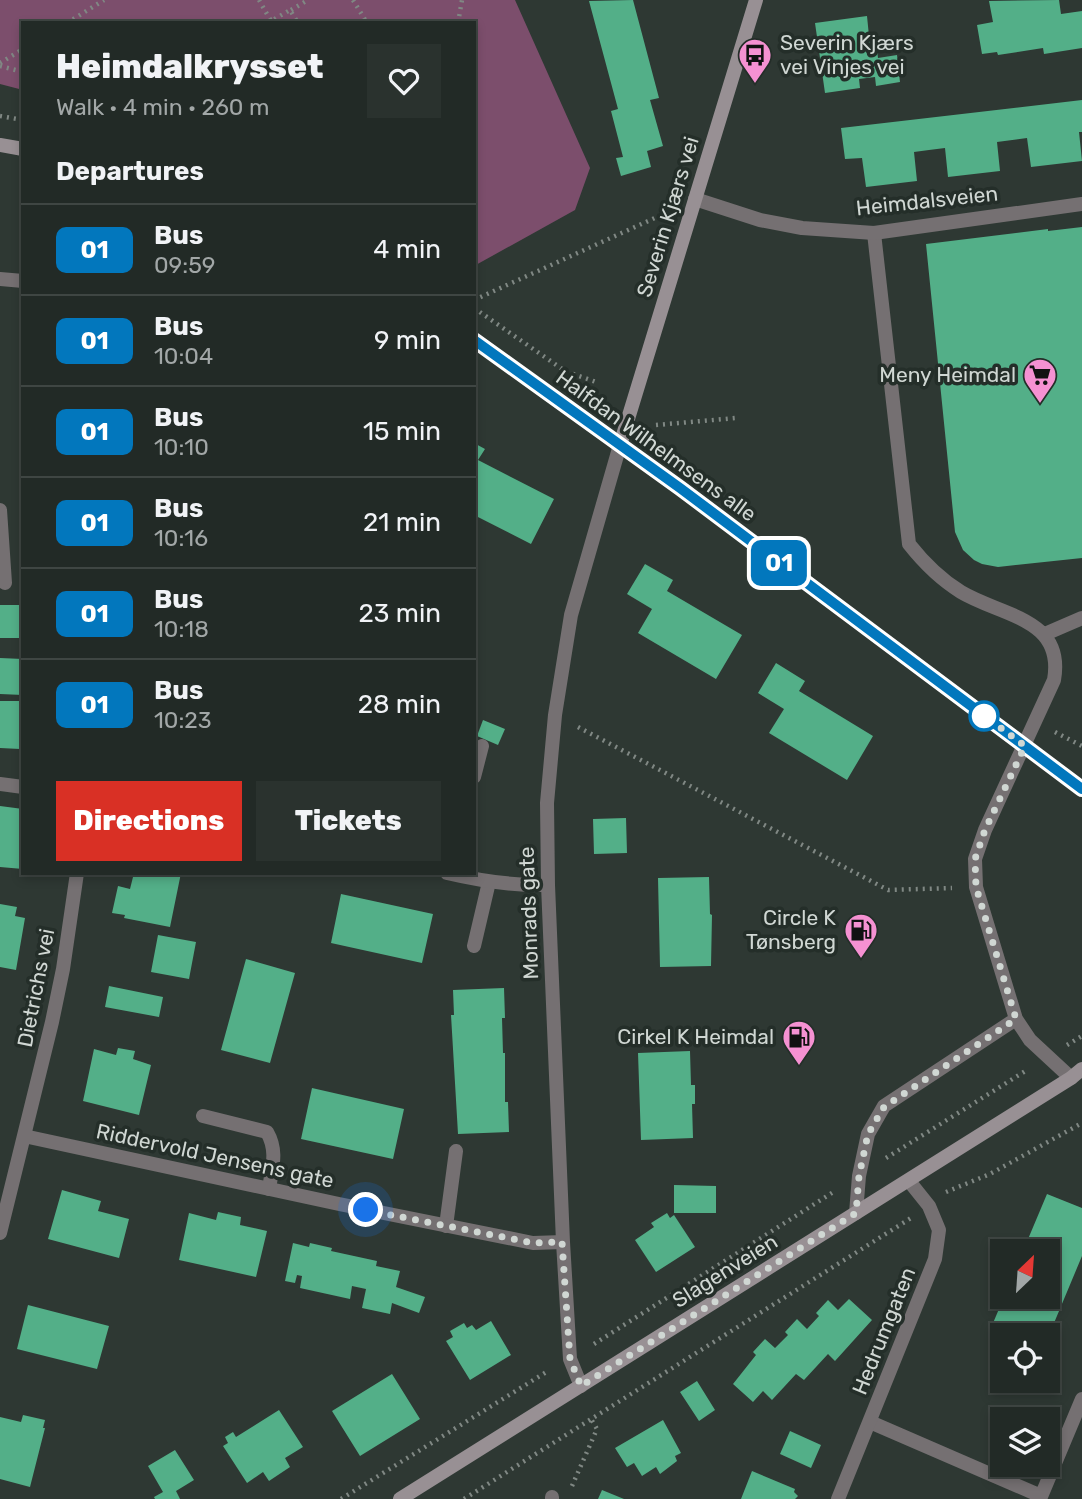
<!DOCTYPE html>
<html lang="en">
<head>
<meta charset="utf-8">
<style>
  :root { --surface:#222a26; --page:#2a322e; --text:#f1f3f6; --muted:#a2a7a7; --line:#3f4643; --accent:#d93025 }
  body { margin:0; font-family:Rubik,sans-serif; background:var(--page); color:var(--text); height:100vh; display:flex; flex-direction:column; font-size:26px; white-space:nowrap }
  * { box-sizing:border-box; margin:0 }
  p { font-size:23px; color:var(--muted) }
  .icon { flex:none; width:38px; height:38px; fill:none; stroke:currentColor; stroke-width:2; stroke-linecap:round; stroke-linejoin:round }
  .map { position:relative; flex:1; overflow:hidden }
  .details { position:absolute; left:21px; top:21px; width:455px; height:854px; display:flex; flex-direction:column; background:var(--surface); border-radius:0px; box-shadow:0 4px 10px #0003,0 0 0 2px var(--line) }
  .details>* { flex:none }
  .badge { padding:0 14px; border-radius:10px; font-size:24px; line-height:46px }
  .needle { width:46px; rotate:25deg }
  .tools { position:absolute; left:990px; top:1239px; display:grid; gap:14px }
  .tools a { display:grid; place-items:center; width:70px; height:70px; border-radius:0px; background:var(--surface); box-shadow:0 4px 10px #0003,0 0 0 2px var(--line); font-size:35px }
  .you { position:absolute; width:35px; height:35px; margin:-18px; border:5px solid #fff; border-radius:50%; background:#1a73e8; box-shadow:0 0 0 10px #1a73e833 }
  .map>.badge { position:absolute; translate:-50% -50%; box-shadow:0 0 0 4px #fff }
  h2 { padding:0 35px; font-size:26px; line-height:63px }
  .round { display:grid; place-items:center; flex:none; width:74px; height:74px; border-radius:0px; background:var(--page) }
  .overview { display:flex; align-items:center; justify-content:space-between; height:119px; padding:0 35px }
  h1 { font-size:33px; font-weight:800; line-height:52px }
  .primary-button { display:flex; gap:14px; margin-top:auto; padding:14px 35px }
  .primary-button a { flex:1; height:80px; border-radius:0px; background:var(--accent); color:#fff; font-size:28px; font-weight:800; line-height:80px; text-align:center }
  .primary-button a+a { background:var(--page); color:var(--text) }
  ul { padding:0; list-style:none }
  li { display:flex; align-items:center; gap:21px; height:91px; padding:0 35px; border-top:2px solid var(--line) }
  li div { flex:1 }
  li b { display:block; font-size:26px }
  li em { font-style:normal }
  li .badge { min-width:77px; font-weight:700; text-align:center }
  .map>svg:first-child { display:block }
  .green { fill:#7c4e6c }
  .building { fill:#53af88 }
  .lines { fill:none; stroke-linecap:round; stroke-linejoin:round }
  .path { stroke:#808884; stroke-width:4.5; stroke-dasharray:2 5; stroke-linecap:butt }
  .lane { stroke:#757072; stroke-width:14 }
  .street { stroke:#757072; stroke-width:14 }
  .secondary { stroke:#989094; stroke-width:14 }
  .line-casing { stroke:#fff; stroke-width:16 }
  .line { stroke:#0277bd; stroke-width:10 }
  .walk { stroke:#d0d7d3; stroke-width:7; stroke-dasharray:0 12.6 }
  .stop-dot { fill:#fff; stroke:#0277bd; stroke-width:3.5 }
  .labels { text-anchor:middle; stroke-width:7; stroke-linejoin:round; paint-order:stroke }
  .poi-label { font-size:21px; fill:#d0d7d3; stroke:#242e29; text-anchor:end }
  .street-label { font-size:21px; fill:#d0d7d3; stroke:#242e29 }
</style>
</head>
<body>
<div class="map">
<svg width="1082" height="1499" viewBox="0 0 1082 1499">
  <rect width="100%" height="100%" fill="#2e3833"/>
  <path class="green" d="M0 0H515L590 168 575 210 474 266V23H23V90L0 84Z"/>
  <path class="building" d="M633 0 659 98 650 100 663 146 647 151 651 167 621 176 616 158 623 157 611 111 618 109 589 1Z
    M1059 0 1061 14 1082 11V48L1044 54 1043 48 998 55 997 52 982 54 977 25 993 22 989 1Z
    M867 16 869 36H875L878 58 897 55 900 82 876 86 875 77 859 79 860 88 825 93 815 23Z
    M1082 100V132H1079L1082 161 1031 167 1027 138 997 142 1000 171 948 177 945 148 929 150 914 152 917 181 866 187 862 158 845 159 841 128Z
    M1082 227V558L998 567 982 564 974 560 963 550 955 532 926 244 1048 229V231Z
    M474 443 485 449 478 460 554 499 531 544 474 515Z
    M645 564 673 580 667 591 742 635 716 679 638 633 652 609 627 594Z
    M0 605H23V638H0Z
    M0 658 23 659V695L0 694Z
    M776 663 805 681 799 691 873 736 847 780 769 733 784 709 758 693Z
    M0 701H23V740H21L20 749 0 748Z
    M483 720 505 729 498 745 477 736Z
    M0 806 23 809V869L0 867Z
    M626 818 627 853 594 854 593 819Z
    M134 873H181L170 927 124 918 125 915 112 913 118 886 130 889Z
    M709 877 710 914 712 915 711 966 660 967 658 878Z
    M341 894 433 914 422 963 331 943Z
    M0 904 17 907 15 916 25 918 16 970 0 967Z
    M158 935 196 942 189 979 151 972Z
    M246 959 295 973 270 1063 221 1050Z
    M109 986 163 997 159 1017 105 1007Z
    M504 988 505 1018H502L503 1053H505V1102H508L509 1132 458 1134 451 1015H454L453 990Z
    M118 1048 135 1051 133 1059 151 1065 139 1115 83 1101 94 1049 116 1055Z
    M690 1051 691 1085H695V1104H692L693 1138 641 1140 638 1053Z
    M312 1088 404 1109 393 1159 301 1139Z
    M674 1185 716 1186V1213H674Z
    M62 1190 101 1201 98 1211 129 1219 119 1258 48 1239Z
    M1047 1194 1082 1208V1256L1049 1335H1003V1341L988 1335 1004 1297H1048V1251H1023Z
    M218 1212 241 1217 240 1225 267 1231 256 1277 179 1260 189 1213 216 1220Z
    M667 1213 670 1218 674 1215 695 1247 656 1272 635 1240 654 1227 651 1223Z
    M293 1243 309 1247 310 1243 332 1248 331 1251 377 1261 376 1266 400 1271 396 1287 425 1297 419 1313 392 1303 390 1314 362 1308 366 1289 352 1286 350 1299 300 1288 302 1276 297 1275 295 1283 285 1281Z
    M849 1299 872 1320 835 1361 828 1354 804 1380 796 1374 772 1400 763 1391 753 1402 733 1384 756 1355 753 1352 765 1339 775 1348 788 1335 785 1332 797 1319 807 1329 819 1316 816 1313 828 1300 838 1310Z
    M28 1305 109 1326 97 1369 17 1349Z
    M491 1321 511 1355 470 1380 446 1341 453 1337 450 1331 464 1323 467 1328 472 1325 476 1330Z
    M392 1374 420 1419 360 1456 332 1411Z
    M697 1381 715 1410 699 1421 680 1392Z
    M279 1410 303 1447 285 1458 290 1467 269 1481 263 1472 247 1483 223 1446 228 1443 225 1437 233 1432 236 1437Z
    M23 1415 45 1420 43 1428H45L30 1487 0 1479V1417L21 1422Z
    M663 1420 681 1453 675 1456 677 1461 660 1474 656 1467 642 1476 634 1463 627 1467 615 1448Z
    M790 1431 821 1445 811 1468 780 1454Z
    M175 1450 194 1480 176 1491 180 1499H155L154 1497 163 1492 148 1466Z
    M752 1471 795 1489 794 1492 798 1496 795 1499H741Z
    M602 1490 624 1499H598Z"/>
  <g class="lines">
    <path class="path" d="M259 0 271 21 290 10 298 23
      M353 0 367 23
      M291 10 308 0
      M67 23 104 0
      M458 23 462 0
      M0 63 23 49
      M0 66 23 72
      M0 116 23 120
      M474 300 668 212
      M474 308 565 371 596 382
      M656 425 736 418
      M578 727 888 890 952 888
      M1055 732 1082 746
      M1067 1045 1082 1036
      M886 1158 1027 1070
      M946 1192 990 1174 1082 1123
      M594 1344 835 1191
      M572 1486 597 1429 591 1419
      M341 1499 548 1371
      M464 1499 911 1218"/>
    <path class="lane" d="M874 233 909 544C924 563 940 579 961 592 1001 616 1065 618 1054 680L985 830 975 859 976 887 1016 1019 1030 1040 1071 1078
      M0 279 23 281
      M0 510 5 583
      M1045 634 1082 618
      M474 777 482 746
      M474 946 489 882
      M203 1116 267 1132C278 1151 272 1168 269 1189
      M856 1213 859 1176 868 1134 884 1106 1016 1019
      M446 1226 456 1151
      M870 1422 1041 1496
      M1040 1499 1082 1399"/>
    <path class="street" d="M695 199 760 220 802 228 874 233 1082 204
      M0 784 23 787
      M447 873C481 881 513 886 548 885
      M24 1136 339 1204 533 1243 563 1242
      M0 1233 52 1022 63 969 77 873
      M581 1386 570 1359 563 1242 548 885 547 803 555 715 571 615 620 445
      M552 1499V1497
      M838 1499 935 1259 939 1230 929 1206 909 1181"/>
    <path class="secondary" d="M0 145 23 149
      M474 340 680 488 1082 789
      M620 445 756 0
      M400 1499 1071 1078 1082 1069"/>
  </g>
  <g class="lines">
    <defs>
      <path id="line" d="M474 340 680 488 1082 789"/>
    </defs>
    <use href="#line" class="line-casing"/>
    <use href="#line" class="line"/>
    <path class="walk" d="M366 1210 533 1243 562 1242 570 1359 581 1386 856 1213 859 1176 868 1134 884 1107 1016 1019 976 887 975 859 985 830 1025 746 982 714 984 716"/>
  </g>
  <defs>
    <symbol id="bus-pin" viewBox="-11 -11 22 30"><path d="M0 17L-7.5 6A9.5 9.5 0 1 1 7.5 6Z" fill="#f591d2" stroke="#242e29"/><path d="M-5-6H5V4H4V6H2V4H-2V6H-4V4H-5ZM-3.5-4V0h7V-4ZM-3.5 1.2v1.5H-2V1.2ZM2 1.2v1.5H3.5V1.2Z" fill="#111"/></symbol>
    <symbol id="supermarket-pin" viewBox="-11 -11 22 30"><path d="M0 17L-7.5 6A9.5 9.5 0 1 1 7.5 6Z" fill="#f591d2" stroke="#242e29"/><path d="M-6-5.5h2.5l.6 2H6L4.5 2H-2.5L-4.4-4H-6ZM-1.5 3.2a1.3 1.3 0 1 0 .1 0ZM3 3.2a1.3 1.3 0 1 0 .1 0Z" fill="#111"/></symbol>
    <symbol id="fuel-pin" viewBox="-11 -11 22 30"><path d="M0 17L-7.5 6A9.5 9.5 0 1 1 7.5 6Z" fill="#f591d2" stroke="#242e29"/><path d="M-5.5-6h7V0h2V4h1.3V-2.5L3-4.5l.8-.8L6-3V5H2.5V1h-1V6h-7ZM-4.2-4.7v3.2H.2V-4.7Z" fill="#111"/></symbol>
  </defs>
  <g fill-rule="evenodd">
    <use href="#bus-pin" x="736" y="36" width="38" height="52"/>
    <use href="#supermarket-pin" x="1021" y="356" width="38" height="52"/>
    <use href="#fuel-pin" x="842" y="911" width="38" height="52"/>
    <use href="#fuel-pin" x="780" y="1018" width="38" height="52"/>
  </g>
  <circle class="stop-dot" cx="984" cy="716" r="14"/>
  <g class="labels">
    <g class="poi-label">
      <text x="780" y="50" text-anchor="start">Severin Kjærs<tspan x="780" dy="24">vei Vinjes vei</tspan></text>
      <text x="1016" y="382">Meny Heimdal</text>
      <text x="836" y="925">Circle K<tspan x="836" dy="24">Tønsberg</tspan></text>
      <text x="774" y="1044">Cirkel K Heimdal</text>
    </g>
    <g class="street-label">
      <text transform="translate(927 201) rotate(-6)" y="7">Heimdalsveien</text>
      <text transform="translate(668 217) rotate(-73)" y="7">Severin Kjærs vei</text>
      <text transform="translate(656 446) rotate(36)" y="7">Halfdan Wilhelmsens alle</text>
      <text transform="translate(529 913) rotate(-92)" y="7">Monrads gate</text>
      <text transform="translate(36 988) rotate(-79)" y="7">Dietrichs vei</text>
      <text transform="translate(215 1156) rotate(12)" y="7">Riddervold Jensens gate</text>
      <text transform="translate(725 1271) rotate(-32)" y="7">Slagenveien</text>
      <text transform="translate(884 1331) rotate(-68)" y="7">Hedrumgaten</text>
    </g>
  </g>
</svg>
<div class="tools">
<a><svg class="needle" viewBox="-14 -14 28 28"><path d="M0-13l5 13h-10z" fill="#e53935"/><path d="M0 13l5-13h-10z" fill="#a2a7a7"/></svg></a>
<a><svg class="icon" aria-label="locate" viewBox="0 0 24 24"><circle cx="12" cy="12" r="6"/><path d="M12 2v4M12 18v4M2 12h4M18 12h4"/></svg></a>
<a><svg class="icon" aria-label="layers" viewBox="0 0 24 24"><path d="M12 4l9 5-9 5-9-5zM3 14l9 5 9-5"/></svg></a>
</div>
<div class="you" style="left:366px;top:1210px"></div>
<b class="badge" style="left:779px;top:563px;background:#0277bd;color:#fff">01</b>
<section class="details">
<div class="overview"><div><h1>Heimdalkrysset</h1><p>Walk · 4 min · 260 m</p></div><a class="round"><svg class="icon" aria-label="heart" viewBox="0 0 24 24"><path d="M12 20l-8-8c-3-5 5-10 8-4 3-6 11-1 8 4z"/></svg></a></div>
<h2>Departures</h2>
<ul>
<li><span class="badge" style="background:#0277bd;color:#fff">01</span><div><b>Bus</b><p>09:59</p></div><em>4 min</em></li>
<li><span class="badge" style="background:#0277bd;color:#fff">01</span><div><b>Bus</b><p>10:04</p></div><em>9 min</em></li>
<li><span class="badge" style="background:#0277bd;color:#fff">01</span><div><b>Bus</b><p>10:10</p></div><em>15 min</em></li>
<li><span class="badge" style="background:#0277bd;color:#fff">01</span><div><b>Bus</b><p>10:16</p></div><em>21 min</em></li>
<li><span class="badge" style="background:#0277bd;color:#fff">01</span><div><b>Bus</b><p>10:18</p></div><em>23 min</em></li>
<li><span class="badge" style="background:#0277bd;color:#fff">01</span><div><b>Bus</b><p>10:23</p></div><em>28 min</em></li>
</ul>
<div class="primary-button"><a>Directions</a><a>Tickets</a></div>
</section>
</div>
</body>
</html>
